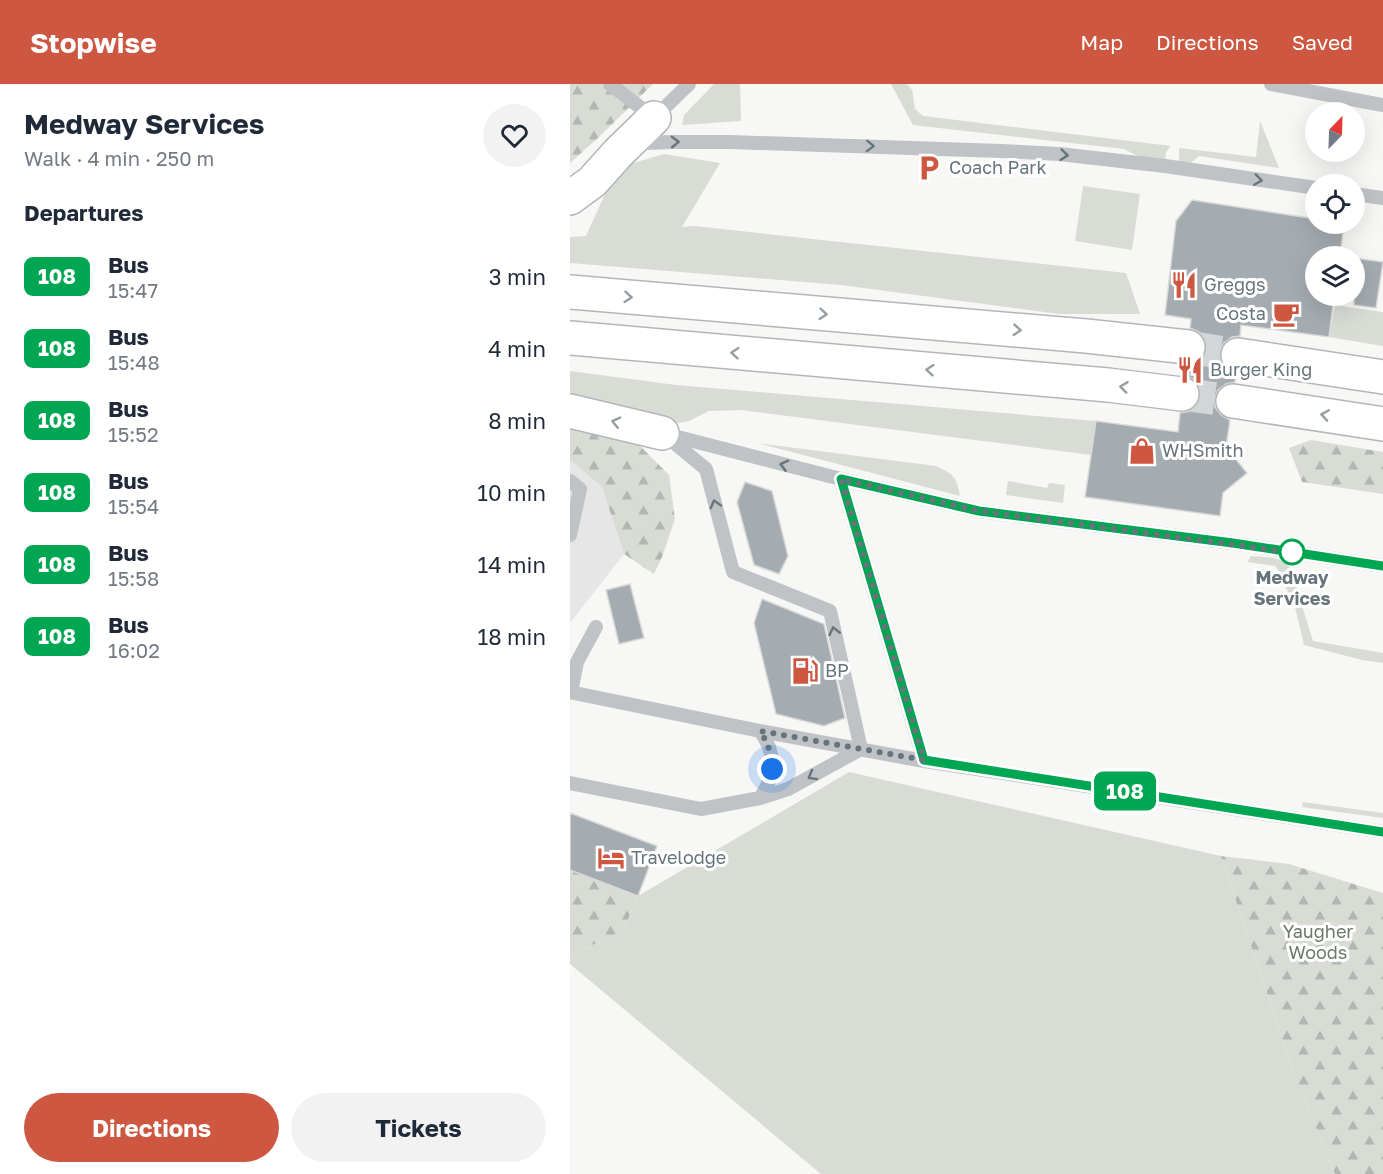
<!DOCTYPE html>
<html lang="en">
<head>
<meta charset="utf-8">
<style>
  :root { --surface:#fff; --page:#f2f2f3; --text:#1f2937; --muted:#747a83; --accent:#cd5740 }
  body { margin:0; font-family:"Golos Text",sans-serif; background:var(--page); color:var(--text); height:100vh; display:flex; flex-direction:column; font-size:22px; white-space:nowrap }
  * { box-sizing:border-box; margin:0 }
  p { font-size:20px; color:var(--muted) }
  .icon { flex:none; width:33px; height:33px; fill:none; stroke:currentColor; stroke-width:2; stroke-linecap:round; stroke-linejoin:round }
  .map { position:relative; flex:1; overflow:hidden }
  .panel { display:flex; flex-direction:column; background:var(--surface); width:570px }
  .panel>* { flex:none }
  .badge { padding:0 12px; border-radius:9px; font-size:21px; line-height:39px }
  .needle { width:39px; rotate:23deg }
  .fabs { position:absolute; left:735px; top:18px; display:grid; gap:12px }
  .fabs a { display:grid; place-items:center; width:60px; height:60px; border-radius:50%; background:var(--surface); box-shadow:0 6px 24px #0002; font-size:30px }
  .you { position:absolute; width:30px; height:30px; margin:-15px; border:4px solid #fff; border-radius:50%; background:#1a73e8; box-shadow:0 0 0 9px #1a73e833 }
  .map>.badge { position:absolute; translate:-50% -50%; box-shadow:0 0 0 3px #fff }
  h2 { padding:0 24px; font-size:22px; line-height:54px }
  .round { display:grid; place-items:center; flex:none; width:63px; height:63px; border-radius:32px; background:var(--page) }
  .overview { display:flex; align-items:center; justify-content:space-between; height:102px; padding:0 24px }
  h1 { font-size:28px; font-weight:700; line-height:45px }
  .button { display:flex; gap:12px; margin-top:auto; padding:12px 24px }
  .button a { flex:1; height:69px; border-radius:36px; background:var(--accent); color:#fff; font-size:24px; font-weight:700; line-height:69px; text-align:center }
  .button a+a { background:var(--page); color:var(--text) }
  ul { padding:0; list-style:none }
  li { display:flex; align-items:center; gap:18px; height:72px; padding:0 24px }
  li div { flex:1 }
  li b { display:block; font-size:22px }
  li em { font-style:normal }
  li .badge { min-width:66px; font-weight:700; text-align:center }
  header { display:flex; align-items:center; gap:36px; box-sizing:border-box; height:84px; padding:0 30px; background:var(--accent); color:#fff }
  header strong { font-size:28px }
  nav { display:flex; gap:33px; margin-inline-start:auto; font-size:21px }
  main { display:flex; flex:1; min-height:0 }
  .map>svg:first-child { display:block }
  .built { fill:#e5e6e5 }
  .green { fill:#d8dcd5 }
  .forest { fill:url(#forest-firs) }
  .building { fill:#a5acb1; stroke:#d9d9d8; stroke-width:1.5 }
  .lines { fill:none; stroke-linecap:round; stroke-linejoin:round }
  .highway-tunnel { stroke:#d3d6d7; stroke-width:33; stroke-dasharray:33 16; stroke-linecap:butt }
  .highway-casing { stroke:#b3b6b9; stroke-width:36 }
  .lane { stroke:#bfc3c6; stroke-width:14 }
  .highway { stroke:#fff; stroke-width:33 }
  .oneway { stroke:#66747c }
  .oneway2 { stroke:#949ea3 }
  .line-casing { stroke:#fff; stroke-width:14 }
  .line { stroke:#00a651; stroke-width:9 }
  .walk { stroke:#66747c; stroke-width:6; stroke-dasharray:0 10.8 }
  .stop-dot { fill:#fff; stroke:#00a651; stroke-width:3 }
  .labels { text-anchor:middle; stroke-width:6; stroke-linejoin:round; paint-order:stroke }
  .poi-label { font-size:18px; fill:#66747c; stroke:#fff; text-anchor:start }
  .stop-label { font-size:18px; font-weight:bold; fill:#66747c; stroke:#fff }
  .park-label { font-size:18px; fill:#6d7a68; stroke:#fff }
</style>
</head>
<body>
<header>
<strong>Stopwise</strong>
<nav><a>Map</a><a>Directions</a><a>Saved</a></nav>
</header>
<main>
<section class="panel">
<div class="overview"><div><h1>Medway Services</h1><p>Walk · 4 min · 250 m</p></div><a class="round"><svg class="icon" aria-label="heart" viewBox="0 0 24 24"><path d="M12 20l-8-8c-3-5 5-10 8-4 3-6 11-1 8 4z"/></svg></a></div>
<h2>Departures</h2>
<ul>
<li><span class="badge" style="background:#00a651;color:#fff">108</span><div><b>Bus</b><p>15:47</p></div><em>3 min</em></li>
<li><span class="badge" style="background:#00a651;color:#fff">108</span><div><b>Bus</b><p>15:48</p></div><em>4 min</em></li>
<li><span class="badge" style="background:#00a651;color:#fff">108</span><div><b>Bus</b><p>15:52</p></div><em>8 min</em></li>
<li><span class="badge" style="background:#00a651;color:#fff">108</span><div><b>Bus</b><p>15:54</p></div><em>10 min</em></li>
<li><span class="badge" style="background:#00a651;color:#fff">108</span><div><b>Bus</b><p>15:58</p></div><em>14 min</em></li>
<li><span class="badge" style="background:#00a651;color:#fff">108</span><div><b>Bus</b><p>16:02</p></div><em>18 min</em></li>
</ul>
<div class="button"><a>Directions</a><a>Tickets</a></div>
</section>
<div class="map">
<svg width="813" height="1090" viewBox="0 0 813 1090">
  <defs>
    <pattern id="forest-firs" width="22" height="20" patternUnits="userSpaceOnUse" patternTransform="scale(1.5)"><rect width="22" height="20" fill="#d8dcd5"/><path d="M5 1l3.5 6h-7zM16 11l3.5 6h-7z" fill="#b3b7b2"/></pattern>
  </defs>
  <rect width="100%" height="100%" fill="#f7f7f5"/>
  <path class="built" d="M0 376 32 403 54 470 0 539Z"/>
  <path class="green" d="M144 0H170L171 37 112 41 114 31Z
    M321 0H337L342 6 345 25 353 32 601 62 596 68 595 82 572 74 554 65 343 41Z
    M690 37 709 84 629 72 619 80 609 78V64L686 73Z
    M94 70 150 79 112 143 124 142 556 189 570 230H489L271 201 0 179V153L16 152 35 110 53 82Z
    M513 102 570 110 562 166 505 157Z
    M765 221 813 228V262L759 253Z
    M0 287 106 301 526 337 521 371 171 326 139 327 119 337 103 340 0 310Z
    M187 359 366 382C384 391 386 391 390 412Z
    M438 397 477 404 479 399 495 401 493 419 436 411Z
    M681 472C696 474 713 471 721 486L743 557 813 569V579L792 576 734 561 725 523 706 482 677 478Z
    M279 688 651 772 722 984 765 1090H251L0 880V871L53 847 68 812Z
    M733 718 813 729V734L732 723Z"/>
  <path class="forest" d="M0 0H83L29 53 0 79Z
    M0 342 62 354 99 391 105 435 92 473 84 490 54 470 32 403 0 376Z
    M741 356 813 368V410L732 398 719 364Z
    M651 772 719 780 813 809V1090H765L722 984Z
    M0 786 68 812 53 847 0 871Z"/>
  <path class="building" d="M622 116 746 135V140H774L770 172H746V212H764L759 253 671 241 670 252 662 253 654 259 650 268V277L656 285 666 290 665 298 656 300 648 306 645 314V323L651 331 660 336 656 363 677 389 653 409 650 432 515 413 526 337 608 348 610 329 620 327 627 322 630 313 629 302 623 295 614 291 615 282 625 280 633 274 637 264 635 255 629 248 620 244 621 235 595 231 606 137Z
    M784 174 813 178 806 224 784 221Z
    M175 398 202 407 218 472 209 490 184 481 167 418Z
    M60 500 74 554 49 560 36 506Z
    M192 515 254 540 275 634 254 642 206 630 184 539Z
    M0 729 87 762 68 812 0 786Z"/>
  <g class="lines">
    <path class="highway-tunnel" d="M618 263 668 271
      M612 310 663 317"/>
    <defs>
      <path id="highway" d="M0 114 22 98 48 69 84 34
        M0 208 516 252 618 263
        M0 254 538 301 612 310
        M668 271 813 293
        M663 317 813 340
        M0 327 92 349"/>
    </defs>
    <use href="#highway" class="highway-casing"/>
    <path class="lane" d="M40 0 84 34 119 0
      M701 0 813 21
      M64 63 76 59 102 58H160L431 67 489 70 595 82 746 104
      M784 110 813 114
      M92 349 271 395 409 427 663 459 813 482
      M271 395 354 677
      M0 397 10 405 0 451
      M0 608 190 647 354 677 813 748
      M1 608 7 578 26 543
      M190 647C207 670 206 691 190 714
      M0 699 131 725 190 714 218 705 291 665 260 527 163 488 136 385 96 352"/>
    <use href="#highway" class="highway"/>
  </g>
  <defs><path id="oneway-chevron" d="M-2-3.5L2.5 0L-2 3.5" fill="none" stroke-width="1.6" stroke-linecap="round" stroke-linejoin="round" transform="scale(1.5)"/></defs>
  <g class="oneway">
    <use href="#oneway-chevron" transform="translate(105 58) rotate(-1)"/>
    <use href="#oneway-chevron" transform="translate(300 62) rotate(2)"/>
    <use href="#oneway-chevron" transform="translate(494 71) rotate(6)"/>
    <use href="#oneway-chevron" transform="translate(688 96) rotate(8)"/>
    <use href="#oneway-chevron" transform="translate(214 381) rotate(-166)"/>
    <use href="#oneway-chevron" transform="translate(145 420) rotate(-105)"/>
    <use href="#oneway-chevron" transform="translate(264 547) rotate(-103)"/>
    <use href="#oneway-chevron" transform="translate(242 692) rotate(151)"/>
  </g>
  <g class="oneway2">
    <use href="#oneway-chevron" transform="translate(58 213) rotate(5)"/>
    <use href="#oneway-chevron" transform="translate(253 230) rotate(5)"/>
    <use href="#oneway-chevron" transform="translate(447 246) rotate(5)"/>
    <use href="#oneway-chevron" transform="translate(165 269) rotate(-175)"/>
    <use href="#oneway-chevron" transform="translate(360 286) rotate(-175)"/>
    <use href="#oneway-chevron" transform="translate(554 303) rotate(-173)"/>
    <use href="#oneway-chevron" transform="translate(755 331) rotate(-171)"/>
    <use href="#oneway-chevron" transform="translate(46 338) rotate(-167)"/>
  </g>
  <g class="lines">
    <defs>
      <path id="line" d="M813 482 663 459 409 427 271 395 354 676 813 748"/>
    </defs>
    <use href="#line" class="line-casing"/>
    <use href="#line" class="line"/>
    <path class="walk" d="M202 685C202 670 198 659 190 647L354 676 271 395 409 427 726 469 722 468"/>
  </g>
  <defs>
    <symbol id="parking-bare" viewBox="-9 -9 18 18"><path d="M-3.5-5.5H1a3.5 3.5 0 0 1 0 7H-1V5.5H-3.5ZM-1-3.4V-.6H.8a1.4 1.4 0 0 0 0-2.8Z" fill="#cd5740" stroke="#fff" stroke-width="2.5" paint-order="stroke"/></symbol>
    <symbol id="restaurant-bare" viewBox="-9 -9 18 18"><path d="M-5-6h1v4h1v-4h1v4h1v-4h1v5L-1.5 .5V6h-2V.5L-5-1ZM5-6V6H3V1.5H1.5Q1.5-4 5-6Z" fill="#cd5740" stroke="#fff" stroke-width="2.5" paint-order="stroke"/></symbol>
    <symbol id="cafe-bare" viewBox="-9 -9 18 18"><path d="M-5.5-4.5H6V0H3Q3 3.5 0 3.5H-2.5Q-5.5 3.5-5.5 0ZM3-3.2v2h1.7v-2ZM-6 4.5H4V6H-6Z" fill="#cd5740" stroke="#fff" stroke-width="2.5" paint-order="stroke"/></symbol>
    <symbol id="shop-bare" viewBox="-9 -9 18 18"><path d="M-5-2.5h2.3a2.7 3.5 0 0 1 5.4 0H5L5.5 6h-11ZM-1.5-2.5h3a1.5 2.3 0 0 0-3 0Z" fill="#cd5740" stroke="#fff" stroke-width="2.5" paint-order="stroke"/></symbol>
    <symbol id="fuel-bare" viewBox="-9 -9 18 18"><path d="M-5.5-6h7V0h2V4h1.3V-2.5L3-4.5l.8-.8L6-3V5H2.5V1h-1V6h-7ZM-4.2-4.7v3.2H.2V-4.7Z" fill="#cd5740" stroke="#fff" stroke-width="2.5" paint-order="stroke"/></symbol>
    <symbol id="hotel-bare" viewBox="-9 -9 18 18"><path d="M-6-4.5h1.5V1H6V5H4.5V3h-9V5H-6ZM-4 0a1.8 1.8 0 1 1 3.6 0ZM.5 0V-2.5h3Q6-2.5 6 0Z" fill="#cd5740" stroke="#fff" stroke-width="2.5" paint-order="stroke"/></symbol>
  </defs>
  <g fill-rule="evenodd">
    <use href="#parking-bare" x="340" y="65" width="38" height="38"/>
    <use href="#restaurant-bare" x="595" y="182" width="38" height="38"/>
    <use href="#cafe-bare" x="697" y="211" width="38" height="38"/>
    <use href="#restaurant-bare" x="601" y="267" width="38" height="38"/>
    <use href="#shop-bare" x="553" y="348" width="38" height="38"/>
    <use href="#fuel-bare" x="216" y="568" width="38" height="38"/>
    <use href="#hotel-bare" x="22" y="755" width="38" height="38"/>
  </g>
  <circle class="stop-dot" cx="722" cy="468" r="12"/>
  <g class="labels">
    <g class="poi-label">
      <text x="379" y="90">Coach Park</text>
      <text x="634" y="207">Greggs</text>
      <text x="696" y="236" text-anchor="end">Costa</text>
      <text x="640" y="292">Burger King</text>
      <text x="592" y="373">WHSmith</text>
      <text x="255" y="593">BP</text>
      <text x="61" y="780">Travelodge</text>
    </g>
    <g class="stop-label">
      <text x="722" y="500">Medway<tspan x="722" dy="21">Services</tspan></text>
    </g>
    <g class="park-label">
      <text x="748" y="854">Yaugher<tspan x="748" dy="21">Woods</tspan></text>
    </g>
  </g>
</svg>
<div class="fabs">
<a><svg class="needle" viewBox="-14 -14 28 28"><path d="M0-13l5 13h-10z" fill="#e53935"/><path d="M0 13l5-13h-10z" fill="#747a83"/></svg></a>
<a><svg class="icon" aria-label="locate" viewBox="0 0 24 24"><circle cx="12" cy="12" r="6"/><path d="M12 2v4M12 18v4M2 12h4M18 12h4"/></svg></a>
<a><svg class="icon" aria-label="layers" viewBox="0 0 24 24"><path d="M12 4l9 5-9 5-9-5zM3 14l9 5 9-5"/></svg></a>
</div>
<div class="you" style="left:202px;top:685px"></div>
<b class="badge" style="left:555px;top:707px;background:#00a651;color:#fff">108</b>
</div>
</main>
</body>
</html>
